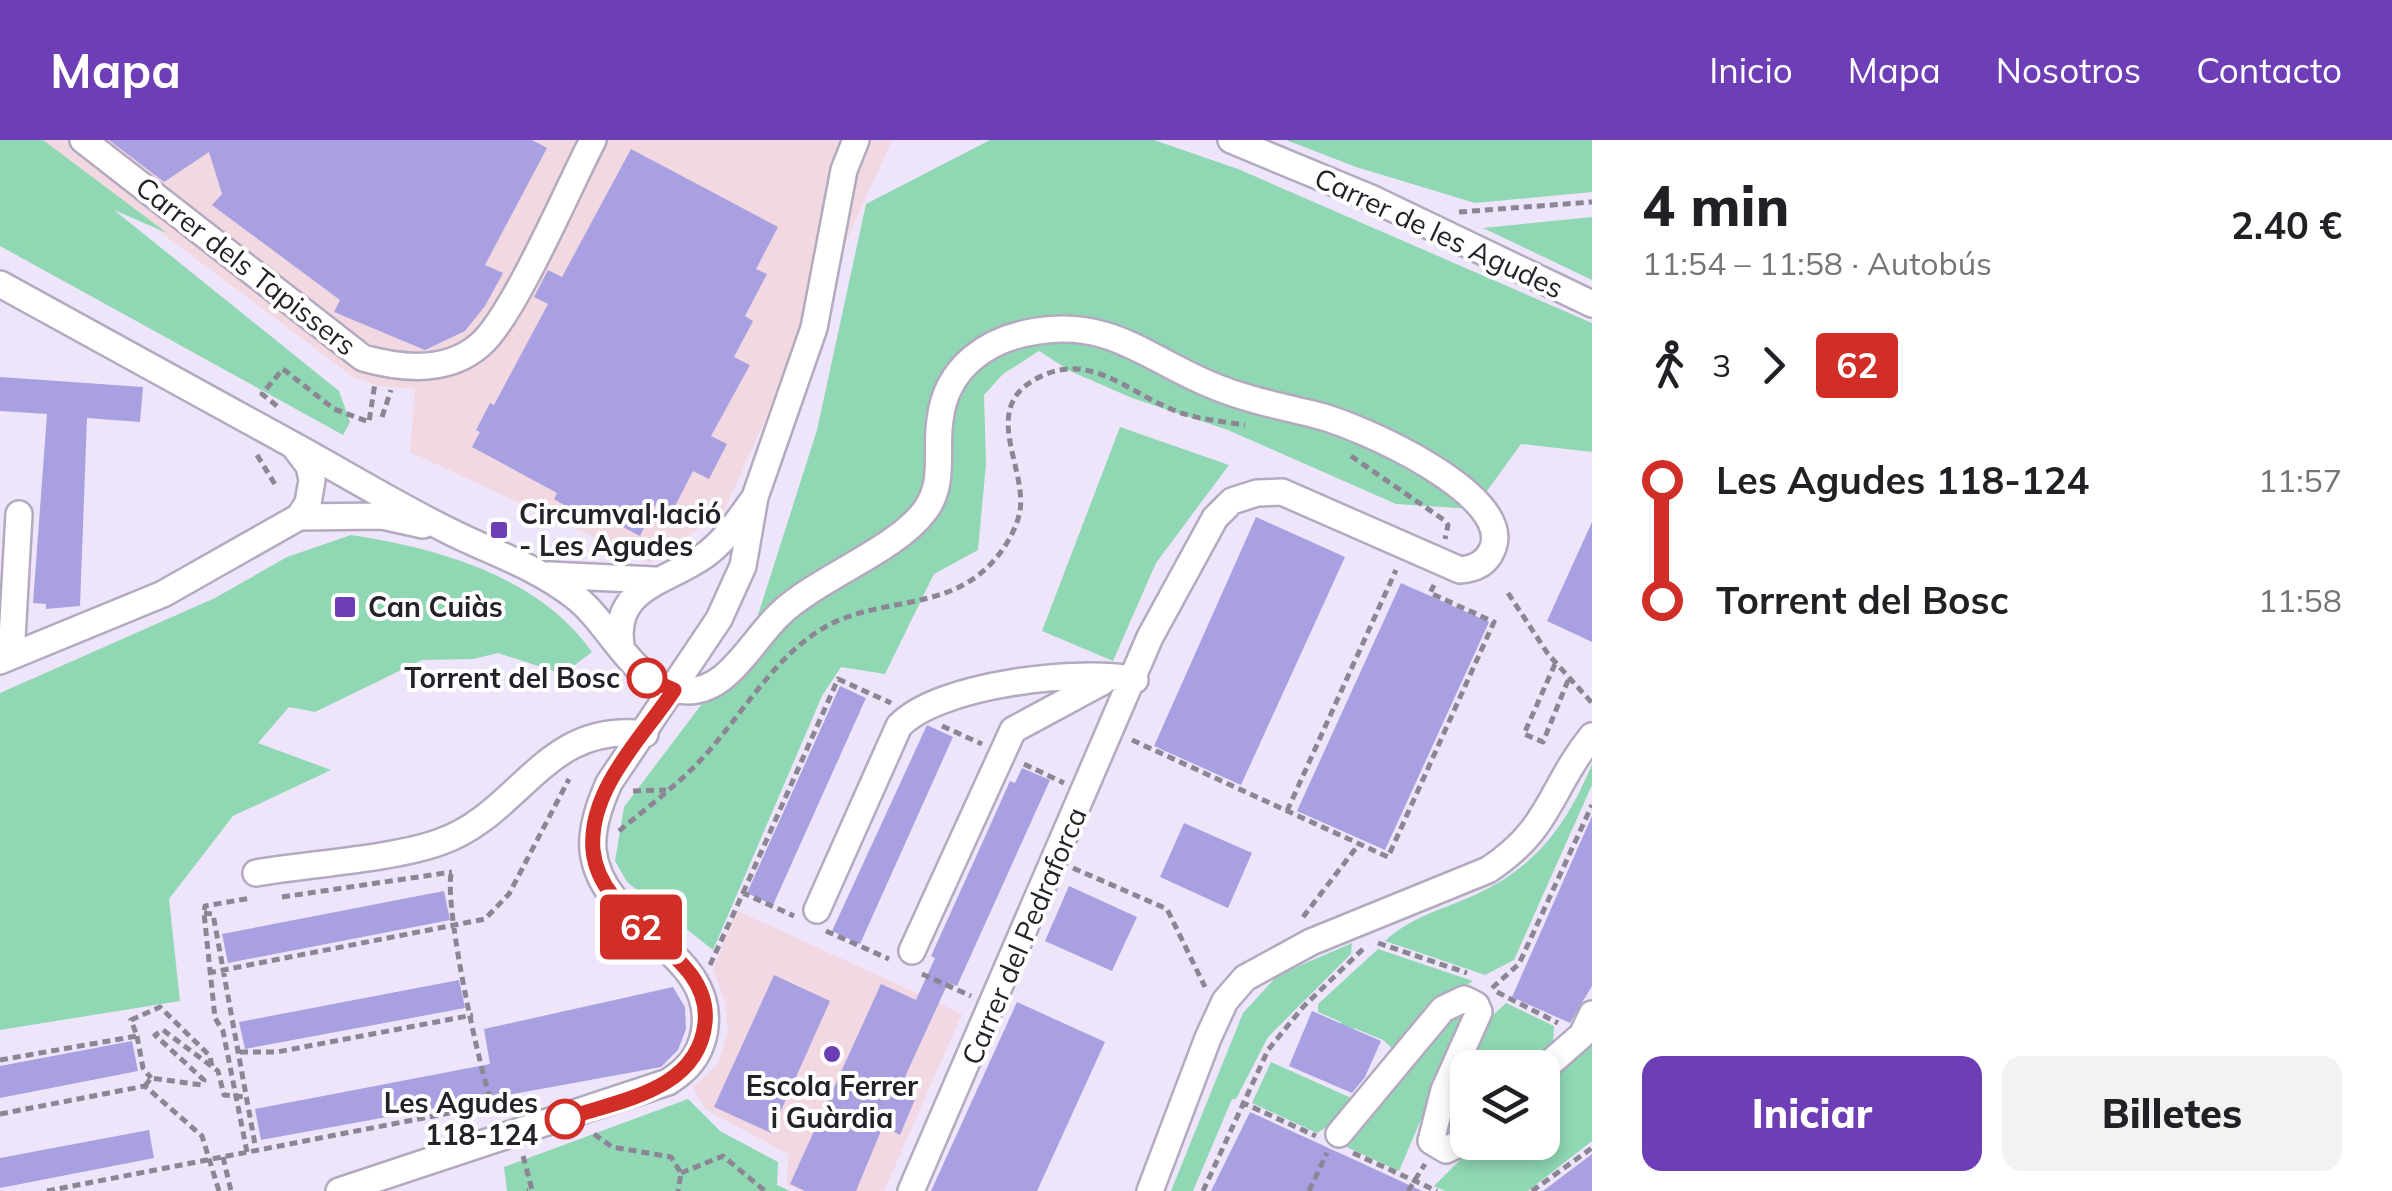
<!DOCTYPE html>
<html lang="es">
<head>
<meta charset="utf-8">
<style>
  :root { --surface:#fff; --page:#f2f2f2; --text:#202124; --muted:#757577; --accent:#6d3eb5 }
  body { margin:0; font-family:Mulish,sans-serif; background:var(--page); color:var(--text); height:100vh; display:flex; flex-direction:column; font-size:38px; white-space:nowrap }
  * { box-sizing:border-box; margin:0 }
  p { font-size:32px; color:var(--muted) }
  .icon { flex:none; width:55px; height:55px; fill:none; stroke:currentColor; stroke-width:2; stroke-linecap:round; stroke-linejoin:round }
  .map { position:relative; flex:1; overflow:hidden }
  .panel { display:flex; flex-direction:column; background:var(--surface); width:800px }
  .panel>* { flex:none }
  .badge { padding:0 20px; border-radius:8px; font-size:35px; line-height:65px }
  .buttons { position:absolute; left:1450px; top:910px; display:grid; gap:20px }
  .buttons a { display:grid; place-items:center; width:110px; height:110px; border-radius:20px; background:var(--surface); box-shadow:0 5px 15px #0003; font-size:50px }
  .map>.badge { position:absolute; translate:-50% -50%; box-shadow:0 0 0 5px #fff }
  .legs { display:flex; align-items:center; gap:15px; height:110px; padding:0 50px; font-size:32px }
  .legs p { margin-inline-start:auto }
  .summary { display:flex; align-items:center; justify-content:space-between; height:170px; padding:0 50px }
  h1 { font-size:55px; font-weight:800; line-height:75px }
  .cta { display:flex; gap:20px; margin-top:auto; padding:20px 50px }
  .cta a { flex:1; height:115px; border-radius:20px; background:var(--accent); color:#fff; font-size:40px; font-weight:800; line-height:115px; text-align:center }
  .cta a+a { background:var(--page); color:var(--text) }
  ul { padding:0 50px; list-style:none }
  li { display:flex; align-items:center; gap:35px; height:120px; font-size:38px }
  li i { display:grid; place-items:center; width:15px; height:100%; margin:0 12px; background:currentColor }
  li i::after { content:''; width:25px; height:25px; margin:-12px; border:8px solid; border-radius:50%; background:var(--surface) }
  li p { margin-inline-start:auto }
  li:first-child i { background:linear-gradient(#0000 50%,currentColor 0) }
  li:last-child i { background:linear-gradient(currentColor 50%,#0000 0) }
  header { display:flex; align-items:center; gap:60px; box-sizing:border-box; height:140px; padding:0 50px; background:var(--accent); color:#fff }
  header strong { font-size:48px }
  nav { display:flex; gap:55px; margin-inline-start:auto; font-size:35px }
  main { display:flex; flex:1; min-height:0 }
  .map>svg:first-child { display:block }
  .industrial { fill:#f1d8e1 }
  .education { fill:#f1d8e3 }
  .green { fill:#90d8b4 }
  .building { fill:#a8a0e1 }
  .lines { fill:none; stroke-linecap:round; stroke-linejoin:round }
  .street-casing { stroke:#b3aabf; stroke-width:30 }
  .path { stroke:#8b8594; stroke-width:5; stroke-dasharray:8 5; stroke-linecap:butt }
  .street { stroke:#fff; stroke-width:25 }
  .line-1-casing { stroke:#fff; stroke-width:22 }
  .line-1 { stroke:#d02e26; stroke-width:15 }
  .poi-dot { fill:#6d3eb5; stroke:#fff; stroke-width:4 }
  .stop-1-dot { fill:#fff; stroke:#d02e26; stroke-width:5 }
  .labels { text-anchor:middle; stroke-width:8; stroke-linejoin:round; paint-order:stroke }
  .street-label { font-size:28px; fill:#242129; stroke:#fff }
  .poi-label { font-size:28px; font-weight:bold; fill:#242129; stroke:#fff; text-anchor:start }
  .stop-label { font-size:28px; font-weight:bold; fill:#242129; stroke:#fff; text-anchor:end }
</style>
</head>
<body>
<header>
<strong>Mapa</strong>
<nav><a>Inicio</a><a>Mapa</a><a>Nosotros</a><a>Contacto</a></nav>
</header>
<main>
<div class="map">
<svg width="1592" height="1051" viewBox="0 0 1592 1051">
  <rect width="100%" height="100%" fill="#efe5fb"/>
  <path class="industrial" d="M38 0H892L724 371 649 423 410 312 415 249 380 246 353 237Z"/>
  <path class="education" d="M736 770 962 874 884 1051H800L787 1045 788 1014 705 969 693 947 718 924 728 891 725 861 713 829Z"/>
  <path class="green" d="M0 0H43L167 93 114 70 339 251 350 282 343 295 0 106Z
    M990 0H1154L1238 29 1592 183V312L1521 304 1474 369 1396 364 1228 290 1132 258 1070 231 1039 211 1003 234 984 255 986 324 978 410 934 434 885 534 841 527 822 556 713 810 627 742 615 721 624 667 750 500 817 290 866 64Z
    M1286 0H1592V52L1475 63 1356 27Z
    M1592 77V140L1483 88Z
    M1120 287 1229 325 1156 423 1113 521 1042 491Z
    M351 395C437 408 539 436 592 512L563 534 498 513 473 519 422 520 315 572 289 567 258 603 331 630 233 676 169 759 180 861 0 890V553L215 458 287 417Z
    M1592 624V645L1514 820 1485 835 1385 801C1410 778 1437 771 1468 758 1532 731 1566 688 1592 624Z
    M1352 803 1351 814 1268 897 1236 959H1232L1193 1051H1171L1243 873 1278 835Z
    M1378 809 1473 841 1450 856 1397 913 1383 900 1354 888 1351 894 1339 888 1341 882 1318 872V864Z
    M1506 863 1554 886 1553 906 1531 927 1468 928 1467 982 1445 999 1436 989 1492 876Z
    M1461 872 1465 876 1399 1031 1342 1005 1444 879Z
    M1592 900V1001L1528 1051H1445L1434 1046 1477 1003 1542 1002 1543 943 1586 911Z
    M1271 922 1349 957 1359 956 1341 978 1317 993 1252 963Z
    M688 959 720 991 778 1022 777 1045 790 1051H507L504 1027Z"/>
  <path class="building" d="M109 0H532L547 8 485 125 503 133 485 166 465 191 425 210 334 172 340 160 212 65 222 54 209 12 164 42Z
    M631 9 778 87 756 129 767 134 745 176 753 181 734 217 750 225 711 296 727 304 709 339 693 331 673 370 657 362 640 396 602 376 598 383 578 373 554 359 557 353 472 307 480 292 476 290 490 263 494 265 548 164 534 157 548 130 562 137Z
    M0 237 143 247 140 282 87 278 80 466 46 469V464L33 463 47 274 0 271Z
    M1256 377 1345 417 1241 645 1154 606Z
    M1592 382V502L1547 481Z
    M1401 443 1489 482 1385 710 1297 671Z
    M840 546 866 558 773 765 747 753Z
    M927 585 953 597 860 804 832 791Z
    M1022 628 1050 640 957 846 948 843 899 950 916 957 900 995 883 986 856 1051H805L790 1044 881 844 916 860 935 818 931 816 984 699 1010 641 1015 643Z
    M1592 676V846L1570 883 1512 857Z
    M1184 683 1252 713 1228 768 1160 737Z
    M1069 746 1137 777 1112 831 1045 801Z
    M444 751 450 780 228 823 222 794Z
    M774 835 830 861 771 993 714 967Z
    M459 840 465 868 245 909 239 882Z
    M673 847 685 867 686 889 678 910 661 927 261 1000 255 969 490 924 484 889Z
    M1017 862 1105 902 1037 1051H931Z
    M1312 871 1381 901 1365 937 1352 953 1289 926Z
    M132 901 138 931 0 958V926Z
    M1250 972 1355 1020 1422 1051H1211Z
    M149 990 154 1018 0 1048V1018Z
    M1592 1014V1051H1543Z"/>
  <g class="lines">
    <defs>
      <path id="street" d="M83 0 363 218C402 229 448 234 481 204 514 175 569 46 593 0
        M1231 0 1371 58 1592 164
        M0 144 293 305 309 326 312 340 308 363 299 377 163 454 0 521
        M293 305C344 333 395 364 447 390 490 412 536 426 574 456 610 483 631 542 678 550 726 559 751 500 781 473 821 436 894 411 924 372 946 344 935 312 940 280 946 227 988 198 1038 191 1111 180 1147 218 1209 244 1243 259 1280 266 1316 275 1358 285 1517 355 1492 410 1486 424 1473 429 1460 430L1282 352 1257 353 1232 361 1215 378 1150 497 911 1051
        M299 377 382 376 423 385
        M549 435 654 440
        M621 505C612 445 671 442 708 413 726 399 740 378 753 360
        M11 516 19 374
        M256 733C308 724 393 719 440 702 521 674 544 581 645 594
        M817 770 899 586C938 544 1081 528 1135 540
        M912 811 1013 590 1102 542
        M1542 930 1582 895 1592 874
        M1339 994 1443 869 1464 859 1476 865 1479 872 1444 950 1431 1001 1446 1010 1468 999
        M339 1051 668 942C687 930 699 917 704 894 720 810 601 790 593 710 591 688 600 663 609 643L719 479 743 426 755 357 814 188 844 30 856 0
        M1150 1051 1208 898 1225 861 1245 838 1311 802 1488 730C1552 688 1549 649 1592 596"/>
    </defs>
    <use href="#street" class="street-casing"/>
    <path class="path" d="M1459 72 1592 62
      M277 266 262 254 283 229 334 269 369 282 375 243
      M382 277 391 250
      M257 315 276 346
      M1351 316 1444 380 1448 385 1445 399
      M1508 453 1548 514 1592 563
      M1555 524 1524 594 1543 602 1569 538
      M942 586 982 604
      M1132 600 1388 717 1494 482 1430 453 1434 445
      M1024 624 1064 643
      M633 651 666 650
      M1287 671 1396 430
      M619 691C644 670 671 650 694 627 741 580 775 509 837 481 893 457 954 469 996 418 1007 405 1017 387 1020 371 1027 324 976 264 1044 235 1091 214 1129 252 1171 269 1194 279 1220 281 1245 285
      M1073 728 1167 769 1205 847
      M451 734C445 772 479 927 493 968
      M743 753 838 539 891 563
      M282 757 452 732
      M204 773 213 774 256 1010
      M1303 777 1359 704
      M826 791 889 819
      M1378 803 1467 833
      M710 825 743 753 794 776
      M208 833 485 779 509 754 569 639
      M922 834 971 856
      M1492 848 1519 824 1592 665
      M1497 852 1558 883
      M137 896 143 928 151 938
      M240 912H277L473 875
      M0 920 137 896 131 880 160 867 210 916 212 927
      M145 946 151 938 202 945 204 940 155 895 163 890 218 931 224 955 245 957
      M1241 962 1316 996
      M0 974 145 946 202 996 219 1051
      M594 994 612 1007 671 1017 681 1033 678 1051
      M247 1012 223 891 215 878 204 773 205 766 251 758
      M1353 1013 1437 1051
      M523 1016 532 1050 527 1051
      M223 1017 231 1051
      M681 1033 723 1016 765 1051
      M47 1051 475 968 508 967
      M1203 1051 1268 910 1303 867 1364 808
      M1309 1051 1327 1013
      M1408 1051 1425 1024
      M1532 1051 1592 1008"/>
    <use href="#street" class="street"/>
  </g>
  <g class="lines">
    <defs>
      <path id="line-1" d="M565 979C619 960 698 951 705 883 713 811 600 785 593 710 588 649 643 597 674 550L647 538"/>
    </defs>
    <use href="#line-1" class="line-1-casing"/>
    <use href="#line-1" class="line-1"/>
  </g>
  <g class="poi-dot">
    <rect x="489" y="380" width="20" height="20" rx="5"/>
    <rect x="333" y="455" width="24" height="24" rx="5"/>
    <circle cx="832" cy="914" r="10"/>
  </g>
  <g class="stop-1-dot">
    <circle cx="647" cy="538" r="18"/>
    <circle cx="565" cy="979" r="18"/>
  </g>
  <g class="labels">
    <g class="street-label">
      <text transform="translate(1439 93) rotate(25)" y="10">Carrer de les Agudes</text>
      <text transform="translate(246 126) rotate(38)" y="10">Carrer dels Tapissers</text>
      <text transform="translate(1024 796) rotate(-67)" y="10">Carrer del Pedraforca</text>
    </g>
    <g class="poi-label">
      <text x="519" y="384">Circumval·lació<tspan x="519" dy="32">- Les Agudes</tspan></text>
      <text x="368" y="477">Can Cuiàs</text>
      <text x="832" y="956" text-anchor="middle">Escola Ferrer<tspan x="832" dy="32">i Guàrdia</tspan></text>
    </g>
    <g class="stop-label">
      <text x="620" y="548">Torrent del Bosc</text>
      <text x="538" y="973">Les Agudes<tspan x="538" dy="32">118-124</tspan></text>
    </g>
  </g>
</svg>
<div class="buttons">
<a><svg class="icon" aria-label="layers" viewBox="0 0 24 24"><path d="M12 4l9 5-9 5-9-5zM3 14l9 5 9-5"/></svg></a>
</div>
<b class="badge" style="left:641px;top:787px;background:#d02e26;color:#fff">62</b>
</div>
<section class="panel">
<div class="summary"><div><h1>4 min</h1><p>11:54 – 11:58 · Autobús</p></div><b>2.40 €</b></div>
<div class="legs"><svg class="icon" aria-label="walk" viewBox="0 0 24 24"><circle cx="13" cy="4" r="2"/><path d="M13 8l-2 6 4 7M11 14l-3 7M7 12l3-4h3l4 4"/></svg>3<svg class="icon" aria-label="forward" viewBox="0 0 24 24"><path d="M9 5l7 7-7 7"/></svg><b class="badge" style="background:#d02e26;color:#fff">62</b></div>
<ul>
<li><i style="color:#d02e26"></i><b>Les Agudes 118-124</b><p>11:57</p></li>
<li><i style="color:#d02e26"></i><b>Torrent del Bosc</b><p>11:58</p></li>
</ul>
<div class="cta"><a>Iniciar</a><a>Billetes</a></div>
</section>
</main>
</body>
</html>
